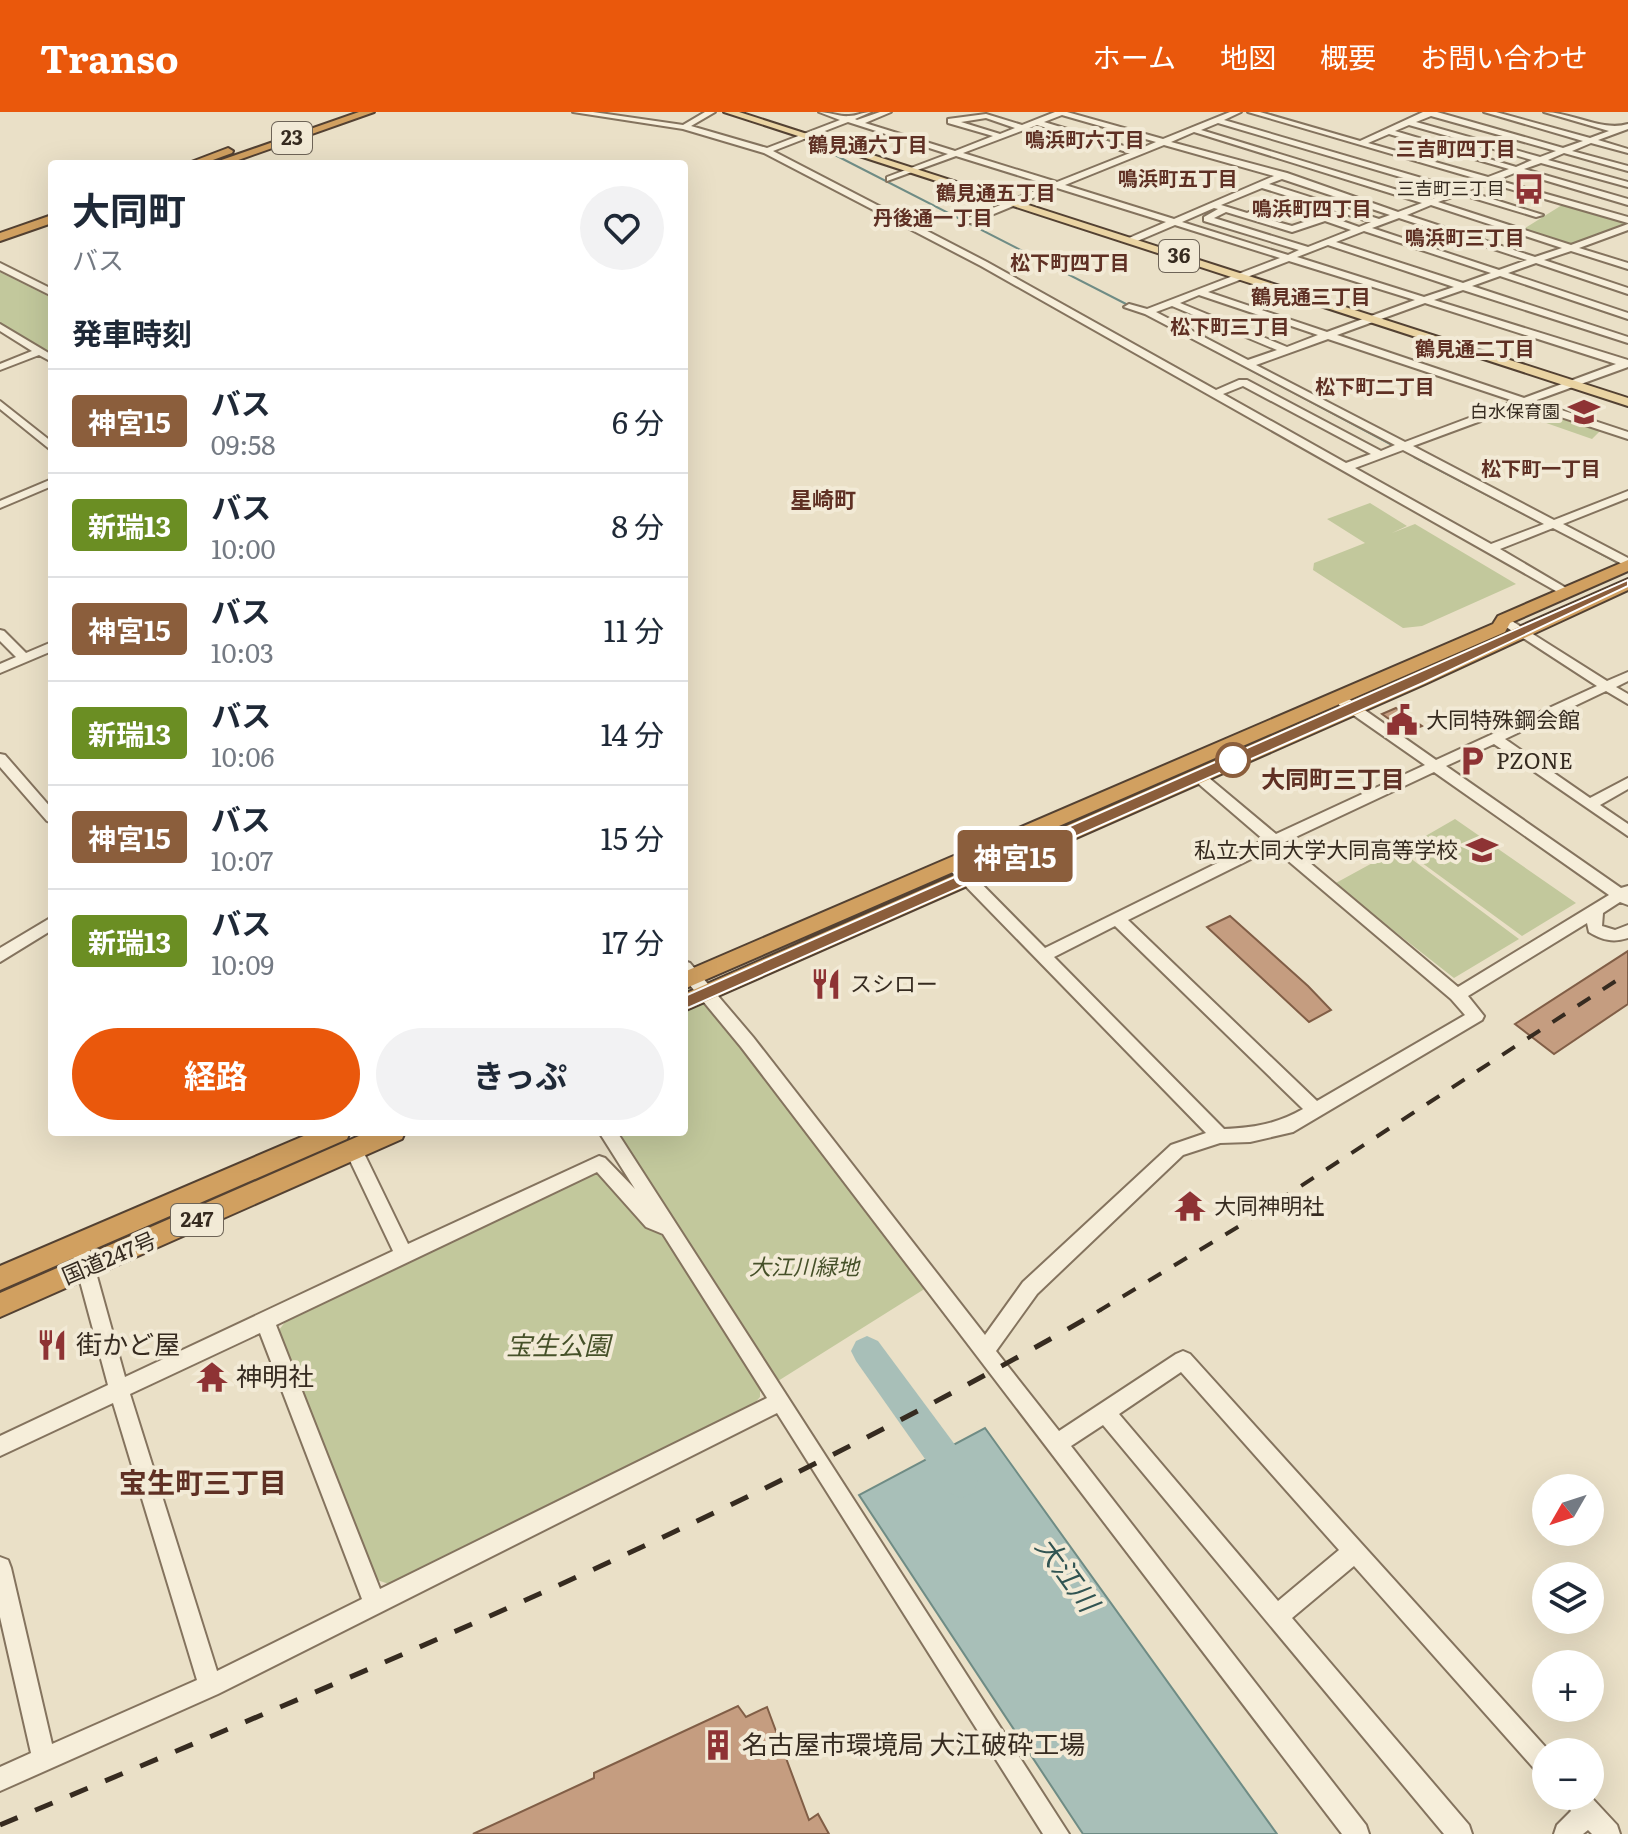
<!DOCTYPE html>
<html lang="ja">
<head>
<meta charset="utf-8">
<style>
  :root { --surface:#fff; --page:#f2f2f3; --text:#1f2937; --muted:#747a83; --line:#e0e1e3; --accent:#ea580c }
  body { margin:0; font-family:Literata,"Noto Sans JP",serif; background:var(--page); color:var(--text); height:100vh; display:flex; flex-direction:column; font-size:30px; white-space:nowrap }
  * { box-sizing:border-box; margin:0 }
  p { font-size:26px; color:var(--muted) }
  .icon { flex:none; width:44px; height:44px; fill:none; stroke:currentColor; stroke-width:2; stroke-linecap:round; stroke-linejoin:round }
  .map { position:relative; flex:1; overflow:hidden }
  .details { position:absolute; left:48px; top:48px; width:640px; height:976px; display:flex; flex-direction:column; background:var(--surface); border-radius:8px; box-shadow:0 8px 32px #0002 }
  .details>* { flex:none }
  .badge { padding:0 16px; border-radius:6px; font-size:28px; line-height:52px }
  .needle { width:52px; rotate:231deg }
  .fabs { position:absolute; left:1532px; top:1362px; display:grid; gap:16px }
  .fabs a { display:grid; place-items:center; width:72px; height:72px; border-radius:50%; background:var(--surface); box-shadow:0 8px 32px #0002; font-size:40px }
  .map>.badge { position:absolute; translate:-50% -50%; box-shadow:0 0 0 4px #fff }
  h2 { padding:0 24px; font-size:30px; line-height:72px }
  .round { display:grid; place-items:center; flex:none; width:84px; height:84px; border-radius:42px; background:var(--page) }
  .overview { display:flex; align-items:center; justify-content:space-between; height:136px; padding:0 24px }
  h1 { font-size:38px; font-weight:700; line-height:60px }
  .action { display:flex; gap:16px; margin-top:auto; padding:16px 24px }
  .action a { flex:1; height:92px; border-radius:48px; background:var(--accent); color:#fff; font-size:32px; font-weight:700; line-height:92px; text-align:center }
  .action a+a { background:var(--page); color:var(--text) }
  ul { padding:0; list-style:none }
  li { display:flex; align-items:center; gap:24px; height:104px; padding:0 24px; border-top:2px solid var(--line) }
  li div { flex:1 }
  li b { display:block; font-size:30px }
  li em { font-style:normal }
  li .badge { min-width:88px; font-weight:700; text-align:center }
  header { display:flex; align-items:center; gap:48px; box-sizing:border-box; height:112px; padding:0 40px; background:var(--accent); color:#fff }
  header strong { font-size:38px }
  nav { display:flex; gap:44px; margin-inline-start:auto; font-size:28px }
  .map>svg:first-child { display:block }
  .green { fill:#c2c89c }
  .water { fill:#a8bfb8; stroke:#6f8c85; stroke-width:2 }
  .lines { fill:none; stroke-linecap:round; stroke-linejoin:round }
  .stream-far1 { stroke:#6f8c85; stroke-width:2 }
  .stream { stroke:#6f8c85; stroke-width:3 }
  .river { fill:#a8bfb8; fill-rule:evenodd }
  .building { fill:#c59d80; stroke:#815e46; stroke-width:2 }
  .minor-casing { stroke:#84735e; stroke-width:4 }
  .major-casing { stroke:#534132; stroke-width:4 }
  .highway-casing { stroke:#534132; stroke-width:4 }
  .minor { fill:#f6eeda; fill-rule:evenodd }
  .major { fill:#ead4a3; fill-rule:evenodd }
  .highway { fill:#d1a060; fill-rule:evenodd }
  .rail-far1 { stroke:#362b20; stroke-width:4; stroke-dasharray:15 15; stroke-linecap:butt }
  .rail { stroke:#362b20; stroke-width:5; stroke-dasharray:19 19; stroke-linecap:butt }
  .line { fill:#8b5e3c; stroke:#fff; stroke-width:2 }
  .stop-dot { fill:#fff; stroke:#8b5e3c; stroke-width:4 }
  .labels { text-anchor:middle; stroke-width:8; stroke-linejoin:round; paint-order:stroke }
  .far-poi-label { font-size:18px; fill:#362b20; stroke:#f2ead6; text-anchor:end }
  .shield { fill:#f2ead6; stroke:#6e6457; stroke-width:2 }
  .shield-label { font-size:20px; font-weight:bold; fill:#362b20 }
  .far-neighbourhood-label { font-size:20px; font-weight:bold; fill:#5f3024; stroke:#f2ead6 }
  .far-quarter-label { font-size:22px; font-weight:bold; fill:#5f3024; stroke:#f2ead6 }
  .poi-label { font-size:22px; fill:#362b20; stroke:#f2ead6; text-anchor:start }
  .street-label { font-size:22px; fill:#362b20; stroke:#f2ead6 }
  .park-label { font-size:22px; font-style:italic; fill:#465129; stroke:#f2ead6 }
  .neighbourhood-label { font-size:24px; font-weight:bold; fill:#5f3024; stroke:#f2ead6 }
  .near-poi-label { font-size:26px; fill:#362b20; stroke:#f2ead6; text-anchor:start }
  .near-park-label { font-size:26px; font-style:italic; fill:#465129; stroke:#f2ead6 }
  .near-neighbourhood-label { font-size:28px; font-weight:bold; fill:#5f3024; stroke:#f2ead6 }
  .near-water-label { font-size:28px; font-style:italic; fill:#315452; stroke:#f2ead6 }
</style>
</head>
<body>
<header>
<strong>Transo</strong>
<nav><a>ホーム</a><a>地図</a><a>概要</a><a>お問い合わせ</a></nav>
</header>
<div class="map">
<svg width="1628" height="1722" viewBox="0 0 1628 1722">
  <rect width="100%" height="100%" fill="#eae0c7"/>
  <path class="green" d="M1562 93 1628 111V114L1571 133 1522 118Z
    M0 160 52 186V242L0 212Z
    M1528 292 1602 317 1592 327 1515 300Z
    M1370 391 1407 414 1392 421 1415 412 1516 472 1422 514 1403 516 1313 458 1314 451 1365 431 1327 407Z
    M1455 707 1576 791 1522 824 1403 737Z
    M1398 737 1519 827 1454 866 1334 772Z
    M684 862 926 1176 778 1269 616 1020H684Z
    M599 1058 652 1117 663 1122 760 1274V1285L753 1293 608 1367 581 1376 389 1472 377 1468 279 1218 288 1206Z"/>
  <path class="water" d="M985 1316 1277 1722H1083L859 1383Z"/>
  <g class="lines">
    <path class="stream-far1" d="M833 42 1130 194"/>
    <path class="stream" d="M1156 207 1391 332
      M1415 345 1540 410
      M1576 428 1617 450"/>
    <path class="river" d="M867 1224 878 1229 973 1357 978 1369 973 1381 961 1386 949 1381 856 1249 851 1239 856 1229Z"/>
  </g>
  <path class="building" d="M1396 596 1422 614 1407 620 1382 602Z
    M1230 804 1308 874 1331 898 1309 910 1207 815Z
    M1628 839V892L1554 942 1515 912Z
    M738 1594 746 1605 767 1595 809 1708 818 1702 829 1722H473L594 1666V1661Z"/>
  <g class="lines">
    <defs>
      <path id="minor" d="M573 0H593L683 13 705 0H715L691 14 767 36 840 8 819 0C829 0 840 5 849 4 857 4 862 0 871 0L855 7 857 8 880 0H891L865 11 955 39 993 24 948 11V7L986 2 1022 13 1055 0H1067L1163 27 1230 0H1241L1224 8 1459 77 1481 68 1248 0H1260L1360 29 1423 0H1437L1563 36 1583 29 1484 0H1496L1590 26 1609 19 1544 0C1572 0 1602 20 1628 12V17L1598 28 1628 37V41L1591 31 1572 39 1628 54V59L1564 41 1548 48 1628 70V75L1541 51 1524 57 1628 87V93L1517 60 1497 68 1628 105V111L1489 71 1467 79 1543 103 1536 105 1460 82 1438 90 1571 133 1628 112V118L1579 136 1628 151V157L1571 139 1544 148 1628 176V182L1536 151 1508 161 1628 201V207L1500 164 1472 174 1628 225V231L1463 178 1434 188 1628 248V255L1534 289 1628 320V327L1524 293 1413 334 1554 408 1628 379V386L1563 412 1628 446V455L1553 416 1500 437 1573 480 1567 484 1563 483 981 154 764 41 683 17ZM1062 3 1156 30 1137 38 1044 10ZM1431 4 1556 39 1540 45 1416 10ZM986 6 1015 16 1000 22 961 10ZM848 10 948 42 887 65V69L956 44 1049 73 966 107V111H972L1057 76 1166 110 1129 126V130H1135L1175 113 1280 146 1147 197 1129 192 1124 195 1145 202 1395 333 1381 339 1247 268H1239L1216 278 987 150 773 39ZM1218 11 1451 80 1430 88 1201 18ZM1037 13 1130 41 1057 70 963 41ZM1409 13 1532 48 1516 55 1395 19ZM1194 20 1422 91 1398 100 1287 61 1171 30ZM1389 22 1509 57 1488 65 1368 31ZM1164 33 1274 64 1174 107 1065 73ZM1282 67 1390 103 1379 107 1269 72ZM1262 76 1371 110 1359 115 1286 89H1272L1247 101 1221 93ZM1431 93 1562 136 1535 145 1407 103ZM1276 94 1316 106 1292 114 1256 104ZM1214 96 1218 97 1204 105V109L1299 138 1288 143 1182 110ZM1226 100 1292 120 1325 109 1351 118 1308 135 1214 106ZM1399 106 1527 148 1499 158 1372 116ZM1364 119 1491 161 1463 171 1336 130ZM1328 133 1454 175 1424 185 1297 145ZM1289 149 1415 188 1327 220 1208 180ZM1199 183 1318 223 1287 235 1180 191ZM1425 191 1616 252 1524 286 1337 223ZM1172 194 1277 238 1248 248 1156 200ZM1328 227 1514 289 1405 330 1256 253ZM1243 274 1371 342 1346 351 1223 282ZM1403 338 1544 412 1491 432 1355 356Z
        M0 151 52 177V184L0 158Z
        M0 212 52 243V250L39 243 0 258V252L32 239 0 219Z
        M0 289 52 330V339L0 297Z
        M52 367V374L0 396V389Z
        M1504 504 1607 569 1628 560V569L1616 575 1628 582V592L1606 579 1505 627 1590 686 1628 666V677L1600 693 1628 712V724L1494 632 1446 654 1621 776 1628 774V793L1620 790 1603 801 1602 814 1615 818 1628 813V826C1613 831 1602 828 1589 820L1587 811 1468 884 1484 904 1482 908 1293 1020 1250 1030 1220 1031 1183 1043 1037 1182 996 1239 1059 1319 1176 1242 1183 1239 1190 1242 1550 1640H1546V1665L1538 1661 1354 1454 1292 1506 1469 1713 1472 1722H1444L1103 1313 1071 1334 1366 1713 1369 1722H1342L741 935 684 866V849L690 851 753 925 985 1223 1023 1170 1171 1033 1206 1021 948 756 946 752 948 748H958L1045 836 1264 728 1193 667 1191 664 1193 661H1203L1276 722 1425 653 1339 593V587H1349L1436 648 1597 574 1500 511 1498 508ZM1434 660 1609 783 1458 875 1285 730ZM1273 736 1451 887 1465 903 1317 989 1128 808ZM1115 814 1303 997C1277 1012 1253 1016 1224 1017L1054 845ZM1181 1260 1339 1438 1278 1489 1119 1302Z
        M0 518 4 519 26 541 52 530V539L0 561V552L16 545 0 529Z
        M0 642 5 643 52 697V711L47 709 0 655Z
        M52 805V818L0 850V836Z
        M599 1020H617L1069 1722H1043L777 1301 218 1582 0 1679V1655L31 1641 0 1505V1445L8 1448 11 1456 52 1632 197 1568 113 1291 0 1344V1324L108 1273 70 1132 72 1126 79 1124 86 1126 88 1132 125 1265 393 1139 345 1038 348 1033 354 1031 360 1033 408 1132 599 1044 605 1046 635 1077ZM597 1060 646 1115 663 1122 767 1286 380 1477 276 1213ZM260 1221 362 1487 217 1559 130 1282Z
        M1562 1684H1590L1617 1713 1620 1722H1592L1588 1718 1583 1722H1554L1557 1713 1571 1699Z"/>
      <path id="major" d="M724 0H739L1628 286V294Z"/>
      <path id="highway" d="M359 0H374L227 52H210Z
        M228 36 233 39 232 41 202 52H186Z
        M52 103V111L0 129V121Z
        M1628 448V459L1510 511 1505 520 684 877V860L1493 512 1498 504Z
        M1628 467V478L1425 572 684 899V882Z
        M313 1020H350L347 1027 0 1178V1154Z
        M368 1020H405L402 1027 0 1205V1181Z"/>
    </defs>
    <use href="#minor" class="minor-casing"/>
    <use href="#major" class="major-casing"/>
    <use href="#highway" class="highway-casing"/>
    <use href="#minor" class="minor"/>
    <use href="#major" class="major"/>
    <use href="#highway" class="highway"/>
    <path class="rail-far1" d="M1097 1200 1241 1113 1628 861"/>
    <path class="rail" d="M0 1713C374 1556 749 1402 1101 1198"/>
  </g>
  <path class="line" d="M1628 468V474L1423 571 690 895 684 897 676 891 678 887Z"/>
  <defs>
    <symbol id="bus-bare" viewBox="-9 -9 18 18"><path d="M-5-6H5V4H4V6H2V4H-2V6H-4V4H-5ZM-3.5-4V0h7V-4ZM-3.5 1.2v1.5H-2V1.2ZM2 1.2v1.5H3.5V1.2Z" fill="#8e3334" stroke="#f2ead6" stroke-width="2.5" paint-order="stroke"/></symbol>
    <symbol id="school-bare" viewBox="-9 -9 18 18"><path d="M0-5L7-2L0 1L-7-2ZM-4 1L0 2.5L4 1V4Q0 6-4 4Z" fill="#8e3334" stroke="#f2ead6" stroke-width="2.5" paint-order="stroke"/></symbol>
    <symbol id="civic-bare" viewBox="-9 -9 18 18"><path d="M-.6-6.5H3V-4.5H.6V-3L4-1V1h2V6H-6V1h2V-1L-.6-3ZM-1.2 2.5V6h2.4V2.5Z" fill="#8e3334" stroke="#f2ead6" stroke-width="2.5" paint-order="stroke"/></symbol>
    <symbol id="parking-bare" viewBox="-9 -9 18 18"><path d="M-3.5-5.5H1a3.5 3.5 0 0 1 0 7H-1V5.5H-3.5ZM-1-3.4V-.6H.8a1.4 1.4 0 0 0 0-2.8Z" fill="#8e3334" stroke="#f2ead6" stroke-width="2.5" paint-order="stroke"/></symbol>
    <symbol id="restaurant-bare" viewBox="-9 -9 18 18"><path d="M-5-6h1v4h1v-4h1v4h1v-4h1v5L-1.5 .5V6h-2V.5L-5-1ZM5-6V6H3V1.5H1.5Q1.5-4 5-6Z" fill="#8e3334" stroke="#f2ead6" stroke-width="2.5" paint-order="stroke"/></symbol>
    <symbol id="temple-bare" viewBox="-9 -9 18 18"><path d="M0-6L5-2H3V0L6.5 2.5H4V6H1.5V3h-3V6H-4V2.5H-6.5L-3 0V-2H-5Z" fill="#8e3334" stroke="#f2ead6" stroke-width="2.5" paint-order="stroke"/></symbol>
    <symbol id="building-bare" viewBox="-9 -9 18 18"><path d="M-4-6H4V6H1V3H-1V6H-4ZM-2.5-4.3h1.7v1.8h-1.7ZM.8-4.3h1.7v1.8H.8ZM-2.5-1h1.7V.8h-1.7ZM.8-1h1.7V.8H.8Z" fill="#8e3334" stroke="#f2ead6" stroke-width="2.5" paint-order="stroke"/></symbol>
  </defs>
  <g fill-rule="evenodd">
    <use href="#bus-bare" x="1507" y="55" width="44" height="44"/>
    <use href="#school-bare" x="1562" y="278" width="44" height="44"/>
    <use href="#civic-bare" x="1380" y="586" width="44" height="44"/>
    <use href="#parking-bare" x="1450" y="627" width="44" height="44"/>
    <use href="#school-bare" x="1460" y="716" width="44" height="44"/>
    <use href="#restaurant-bare" x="804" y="850" width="44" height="44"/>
    <use href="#temple-bare" x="1168" y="1072" width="44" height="44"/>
    <use href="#restaurant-bare" x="30" y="1211" width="44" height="44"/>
    <use href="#temple-bare" x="190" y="1243" width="44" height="44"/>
    <use href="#building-bare" x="696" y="1611" width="44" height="44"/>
  </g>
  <circle class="stop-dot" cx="1233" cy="648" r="16"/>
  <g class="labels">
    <g class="far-poi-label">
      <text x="1505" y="83">三吉町三丁目</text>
      <text x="1560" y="306">白水保育園</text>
    </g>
    <g class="shield">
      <rect x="272" y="10" width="40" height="32" rx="6"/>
      <rect x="1159" y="128" width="40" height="32" rx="6"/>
      <rect x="171" y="1092" width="52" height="32" rx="6"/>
    </g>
    <g class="shield-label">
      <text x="292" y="33">23</text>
      <text x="1179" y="151">36</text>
      <text x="197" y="1115">247</text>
    </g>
    <g class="far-neighbourhood-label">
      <text x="1085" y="35">鳴浜町六丁目</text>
      <text x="868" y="40">鶴見通六丁目</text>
      <text x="1456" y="44">三吉町四丁目</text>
      <text x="1178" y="74">鳴浜町五丁目</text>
      <text x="996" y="88">鶴見通五丁目</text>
      <text x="1312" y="104">鳴浜町四丁目</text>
      <text x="933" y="113">丹後通一丁目</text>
      <text x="1465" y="133">鳴浜町三丁目</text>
      <text x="1070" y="158">松下町四丁目</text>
      <text x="1311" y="192">鶴見通三丁目</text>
      <text x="1230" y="222">松下町三丁目</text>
      <text x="1475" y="244">鶴見通二丁目</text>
      <text x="1375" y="282">松下町二丁目</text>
      <text x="1541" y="364">松下町一丁目</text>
    </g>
    <g class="far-quarter-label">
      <text x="823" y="396">星崎町</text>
    </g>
    <g class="poi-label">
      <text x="1426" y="616">大同特殊鋼会館</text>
      <text x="1496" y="657">PZONE</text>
      <text x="1458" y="746" text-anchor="end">私立大同大学大同高等学校</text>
      <text x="850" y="880">スシロー</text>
      <text x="1214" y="1102">大同神明社</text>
    </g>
    <g class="street-label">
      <text transform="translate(109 1146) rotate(-23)" y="8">国道247号</text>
    </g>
    <g class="park-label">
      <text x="804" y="1163">大江川緑地</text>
    </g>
    <g class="neighbourhood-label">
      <text x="1333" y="676">大同町三丁目</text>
    </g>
    <g class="near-poi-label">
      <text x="76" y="1242">街かど屋</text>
      <text x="236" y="1274">神明社</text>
      <text x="742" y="1642">名古屋市環境局 大江破砕工場</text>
    </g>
    <g class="near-park-label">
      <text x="558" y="1243">宝生公園</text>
    </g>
    <g class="near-neighbourhood-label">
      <text x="203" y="1381">宝生町三丁目</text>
    </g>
    <g class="near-water-label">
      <text transform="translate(1067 1462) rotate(54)" y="10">大江川</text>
    </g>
  </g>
</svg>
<div class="fabs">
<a><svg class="needle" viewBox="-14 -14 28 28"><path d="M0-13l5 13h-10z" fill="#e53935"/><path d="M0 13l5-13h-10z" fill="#747a83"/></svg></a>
<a><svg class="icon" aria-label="layers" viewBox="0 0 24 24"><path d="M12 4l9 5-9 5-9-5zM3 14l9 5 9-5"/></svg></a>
<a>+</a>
<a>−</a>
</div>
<b class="badge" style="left:1015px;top:744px;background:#8b5e3c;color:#fff">神宮15</b>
<section class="details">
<div class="overview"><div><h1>大同町</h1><p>バス</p></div><a class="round"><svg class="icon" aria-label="heart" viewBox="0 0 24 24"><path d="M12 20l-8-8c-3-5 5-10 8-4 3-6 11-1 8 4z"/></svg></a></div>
<h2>発車時刻</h2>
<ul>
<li><span class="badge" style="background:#8b5e3c;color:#fff">神宮15</span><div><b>バス</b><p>09:58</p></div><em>6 分</em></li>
<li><span class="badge" style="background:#6b8e23;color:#fff">新瑞13</span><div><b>バス</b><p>10:00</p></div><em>8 分</em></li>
<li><span class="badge" style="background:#8b5e3c;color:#fff">神宮15</span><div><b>バス</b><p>10:03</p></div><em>11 分</em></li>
<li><span class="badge" style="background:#6b8e23;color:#fff">新瑞13</span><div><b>バス</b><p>10:06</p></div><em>14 分</em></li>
<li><span class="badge" style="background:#8b5e3c;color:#fff">神宮15</span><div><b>バス</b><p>10:07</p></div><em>15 分</em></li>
<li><span class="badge" style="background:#6b8e23;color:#fff">新瑞13</span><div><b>バス</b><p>10:09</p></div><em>17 分</em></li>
</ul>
<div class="action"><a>経路</a><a>きっぷ</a></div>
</section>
</div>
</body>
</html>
